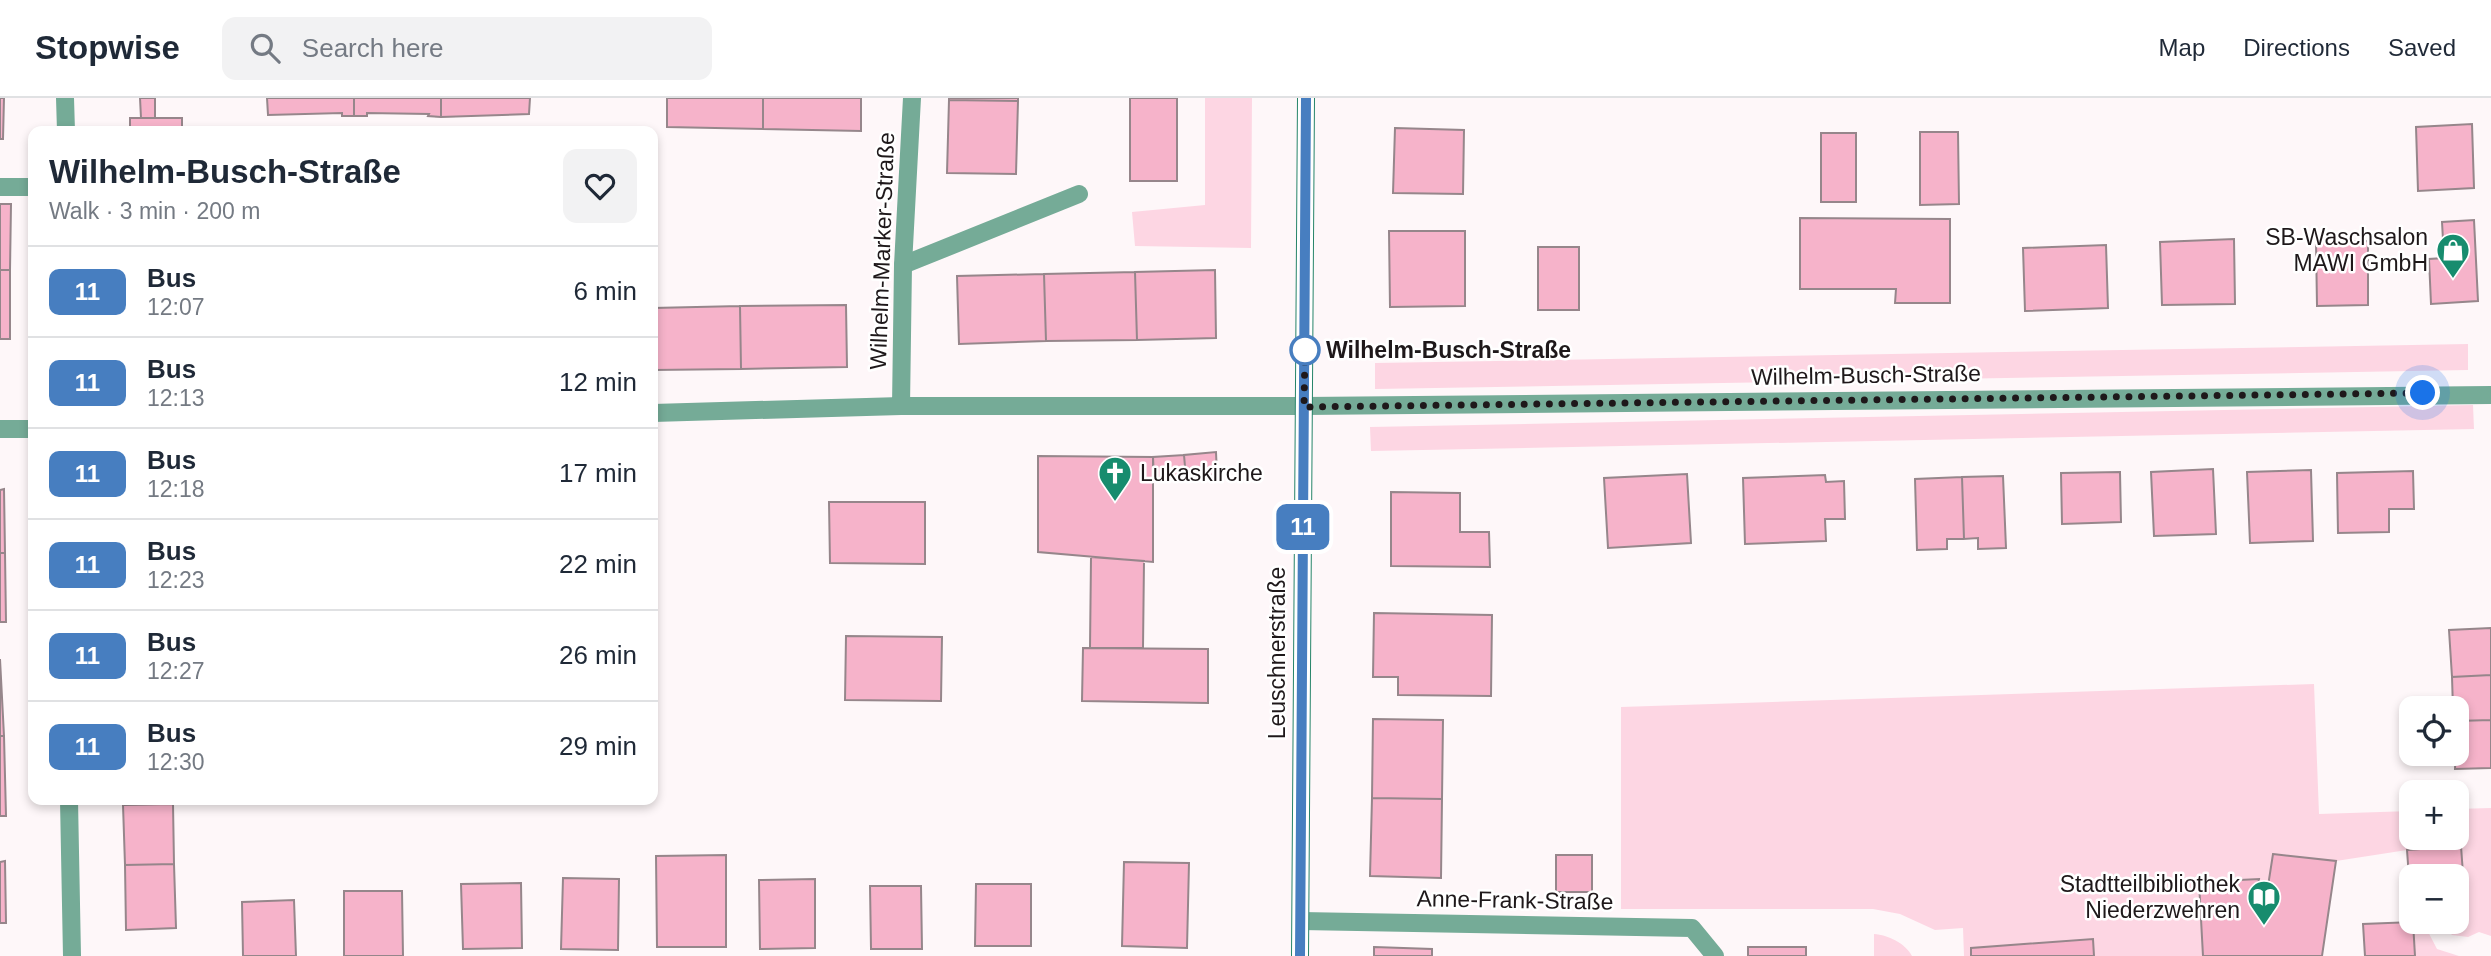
<!DOCTYPE html>
<html lang="en">
<head>
<meta charset="utf-8">
<style>
  :root { --surface:#fff; --page:#f2f2f3; --text:#1f2937; --muted:#747a83; --line:#e0e1e3 }
  body { margin:0; font-family:Helvetica,sans-serif; background:var(--page); color:var(--text); height:100vh; display:flex; flex-direction:column; font-size:26px; white-space:nowrap }
  * { box-sizing:border-box; margin:0 }
  p { font-size:23px; color:var(--muted) }
  .icon { flex:none; width:38px; height:38px; fill:none; stroke:currentColor; stroke-width:2; stroke-linecap:round; stroke-linejoin:round }
  .map { position:relative; flex:1; overflow:hidden }
  .sheet { position:absolute; left:28px; top:28px; width:630px; height:679px; display:flex; flex-direction:column; background:var(--surface); border-radius:14px; box-shadow:0 4px 10px #0003 }
  .sheet>* { flex:none }
  .badge { padding:0 14px; border-radius:10px; font-size:24px; line-height:46px }
  .fabs { position:absolute; left:2399px; top:598px; display:grid; gap:14px }
  .fabs a { display:grid; place-items:center; width:70px; height:70px; border-radius:14px; background:var(--surface); box-shadow:0 4px 10px #0003; font-size:35px }
  .you { position:absolute; width:35px; height:35px; margin:-18px; border:5px solid #fff; border-radius:50%; background:#1a73e8; box-shadow:0 0 0 10px #1a73e833 }
  .map>.badge { position:absolute; translate:-50% -50%; box-shadow:0 0 0 4px #fff }
  .round { display:grid; place-items:center; flex:none; width:74px; height:74px; border-radius:14px; background:var(--page) }
  .headline { display:flex; align-items:center; justify-content:space-between; height:119px; padding:0 21px }
  h1 { font-size:33px; font-weight:800; line-height:52px }
  ul { padding:0; list-style:none }
  li { display:flex; align-items:center; gap:21px; height:91px; padding:0 21px; border-top:2px solid var(--line) }
  li div { flex:1 }
  li b { display:block; font-size:26px }
  li em { font-style:normal }
  li .badge { min-width:77px; font-weight:700; text-align:center }
  header { display:flex; align-items:center; gap:42px; box-sizing:border-box; height:98px; padding:0 35px; background:var(--surface); border-bottom:2px solid var(--line) }
  header strong { font-size:33px }
  nav { display:flex; gap:38px; margin-inline-start:auto; font-size:24px }
  .search { width:490px; height:63px; background:var(--page); display:flex; align-items:center; gap:18px; box-sizing:border-box; padding:0 24px; border-radius:14px; color:var(--muted); font-size:26px }
  .map>svg:first-child { display:block }
  .green { fill:#fdd6e3 }
  .building { fill:#f6b3ca; stroke:#96868b; stroke-width:2 }
  .lines { fill:none; stroke-linecap:round; stroke-linejoin:round }
  .lane { stroke:#75ab97; stroke-width:18 }
  .street { stroke:#75ab97; stroke-width:18 }
  .secondary { stroke:#268469; stroke-width:18 }
  .line-casing { stroke:#fff; stroke-width:16 }
  .line { stroke:#477ec0; stroke-width:10 }
  .walk { stroke:#1e181a; stroke-width:7; stroke-dasharray:0 12.6 }
  .stop-dot { fill:#fff; stroke:#477ec0; stroke-width:3.5 }
  .labels { text-anchor:middle; stroke-width:5; stroke-linejoin:round; paint-order:stroke }
  .poi-label { font-size:23px; fill:#1e181a; stroke:#fff; text-anchor:end }
  .street-label { font-size:23px; fill:#1e181a; stroke:#fff }
  .stop-label { font-size:23px; font-weight:bold; fill:#1e181a; stroke:#fff; text-anchor:start }
</style>
</head>
<body>
<header>
<strong>Stopwise</strong>
<div class="search"><svg class="icon" aria-label="search" viewBox="0 0 24 24"><circle cx="10" cy="10" r="6"/><path d="M15 15l6 6"/></svg>Search here</div>
<nav><a>Map</a><a>Directions</a><a>Saved</a></nav>
</header>
<div class="map">
<svg width="2491" height="858" viewBox="0 0 2491 858">
  <rect width="100%" height="100%" fill="#fef7f9"/>
  <path class="green" d="M1205 0H1252L1251 150 1135 148 1132 114 1205 107Z
    M2468 246V272L1375 291V265Z
    M2473 307 2474 331 1371 353 1370 329Z
    M2314 586 2319 716 2411 713 2412 740H2457V711L2491 710V838L2479 834 2468 839 2452 837 2442 824H2457V805L2465 804 2461 748 2407 752 2336 763 2274 756 2266 801 2256 800 2258 781 2200 784 2203 858H2094L2093 841 1971 850V858H1964L1963 830 1935 832 1900 816 1873 811H1621V609Z
    M2413 824H2423L2437 851 2459 858H2415Z
    M1874 836C1888 837 1905 845 1912 858H1874Z"/>
  <path class="building" d="M0 0H4L3 41H0Z
    M140 0H155V20H141Z
    M267 0H354V18H342V15L268 17Z
    M354 0H441V19L428 18 429 16 367 15V18H354Z
    M441 0H530L529 16 441 19Z
    M667 0H763V31L667 29Z
    M763 0H861V33L763 31Z
    M949 0H1018V3L949 2Z
    M1130 0H1177V83H1130Z
    M949 2 1018 3 1016 76 947 75Z
    M130 20H182V33H130Z
    M2472 26 2474 90 2418 93 2416 29Z
    M1395 30 1464 32 1463 96 1393 95Z
    M1920 34H1958L1959 106 1920 107Z
    M1821 35H1856V104H1821Z
    M0 106H11L10 172H0Z
    M1800 120 1950 121V205H1895L1896 191H1800Z
    M2474 122 2478 203 2431 206 2429 161 2444 160 2442 124Z
    M1389 133H1465V208L1390 209Z
    M2234 141 2235 206 2162 207 2160 144Z
    M2368 143V207L2317 208 2316 144Z
    M2106 147 2108 210 2025 213 2023 150Z
    M1538 149H1579V212H1538Z
    M0 172H10V241H0Z
    M1215 172 1216 240 1137 242 1135 174Z
    M1135 174 1137 242 1046 243 1044 176Z
    M1044 176 1046 243 959 246 957 178Z
    M846 207 847 269 741 271 740 208Z
    M740 208 741 271 653 272V210Z
    M1216 354 1217 377 1186 380 1184 357Z
    M1184 357 1186 380 1154 382 1153 359Z
    M1038 358 1153 359V464L1038 454Z
    M2213 371 2216 436 2154 438 2151 374Z
    M2311 372 2313 443 2250 445 2247 374Z
    M2413 373 2414 411H2389V434L2338 435 2337 375Z
    M2120 374 2121 424 2062 426 2061 375Z
    M1687 376 1691 445 1608 450 1604 380Z
    M1825 377 1826 384 1844 383 1845 421H1825L1826 443 1745 446 1743 380Z
    M2003 378 2006 450 1978 451V440L1964 441 1962 379Z
    M1962 379 1964 441H1947V451L1917 452 1915 381Z
    M4 391 5 455H0V392Z
    M1391 394 1460 395V434H1489L1490 469 1391 468Z
    M829 404H925V466L830 465Z
    M0 455H5L6 524H0Z
    M1091 459 1144 463 1143 550H1090Z
    M1374 515 1492 517 1491 598 1398 597V579H1373Z
    M2491 530V577L2452 579 2449 532Z
    M846 538 942 539 941 603 845 602Z
    M1083 550 1208 551V605L1082 603Z
    M0 561 4 638H0Z
    M2491 577V622L2457 623V611H2453L2452 579Z
    M1373 621 1443 622 1442 701 1372 700Z
    M2491 622V670L2455 671 2457 623Z
    M0 638H4L6 718H0Z
    M1372 700 1442 701 1441 780 1370 778Z
    M173 706 174 766 125 767 123 707Z
    M2461 748 2465 804 2457 805V779H2412L2411 808 2407 752Z
    M2273 756 2336 763 2322 858H2203L2199 784 2259 781 2256 800 2266 801Z
    M726 757V849H657L656 758Z
    M1556 757H1592V794H1556Z
    M5 763 6 825H0V764Z
    M1124 764 1189 765 1187 850 1122 848Z
    M174 766 176 830 126 832 125 767Z
    M563 780 619 781 618 852 561 851Z
    M815 781V850L760 851 759 782Z
    M521 785 522 850 463 851 461 786Z
    M976 786H1031V848H975Z
    M870 788H921L922 851H871Z
    M344 793H402L403 858H344Z
    M294 802 296 858H243L242 804Z
    M2413 824 2415 858H2365L2363 826Z
    M2093 841 2094 858H1971V850Z
    M1374 849 1432 851V858H1374Z
    M1748 849H1806V858H1748Z"/>
  <g class="lines">
    <path class="lane" d="M0 89H33
      M903 167 1079 96"/>
    <path class="street" d="M65 0 66 33
      M901 308 903 167 912 0
      M653 315 901 308H1304L2491 297
      M0 331H33
      M69 702 72 858
      M1301 823 1692 830 1715 858"/>
    <path class="secondary" d="M1300 858 1306 0"/>
  </g>
  <g class="lines">
    <defs>
      <path id="line" d="M1300 858 1306 0"/>
    </defs>
    <use href="#line" class="line-casing"/>
    <use href="#line" class="line"/>
    <path class="walk" d="M1305 252 1304 309 2423 295"/>
  </g>
  <defs>
    <symbol id="shop-pin" viewBox="-11 -11 22 30"><path d="M0 17L-7.5 6A9.5 9.5 0 1 1 7.5 6Z" fill="#178c6e" stroke="#fff"/><path d="M-5-2.5h2.3a2.7 3.5 0 0 1 5.4 0H5L5.5 6h-11ZM-1.5-2.5h3a1.5 2.3 0 0 0-3 0Z" fill="#fff"/></symbol>
    <symbol id="church-pin" viewBox="-11 -11 22 30"><path d="M0 17L-7.5 6A9.5 9.5 0 1 1 7.5 6Z" fill="#178c6e" stroke="#fff"/><path d="M-1.2-6h2.4v3.5h3.3v2.4h-3.3V6h-2.4V-.1h-3.3v-2.4h3.3Z" fill="#fff"/></symbol>
    <symbol id="library-pin" viewBox="-11 -11 22 30"><path d="M0 17L-7.5 6A9.5 9.5 0 1 1 7.5 6Z" fill="#178c6e" stroke="#fff"/><path d="M-6-4Q-3-5.5-.7-3.5V5Q-3 3-6 4ZM6-4Q3-5.5 .7-3.5V5Q3 3 6 4Z" fill="#fff"/></symbol>
  </defs>
  <g fill-rule="evenodd">
    <use href="#shop-pin" x="2434" y="133" width="38" height="52"/>
    <use href="#church-pin" x="1096" y="356" width="38" height="52"/>
    <use href="#library-pin" x="2245" y="780" width="38" height="52"/>
  </g>
  <circle class="stop-dot" cx="1305" cy="252" r="14"/>
  <g class="labels">
    <g class="poi-label">
      <text x="2428" y="147">SB-Waschsalon<tspan x="2428" dy="26">MAWI GmbH</tspan></text>
      <text x="1140" y="383" text-anchor="start">Lukaskirche</text>
      <text x="2240" y="794">Stadtteilbibliothek<tspan x="2240" dy="26">Niederzwehren</tspan></text>
    </g>
    <g class="street-label">
      <text transform="translate(882 153) rotate(-88)" y="8">Wilhelm-Marker-Straße</text>
      <text transform="translate(1866 277) rotate(-1)" y="8">Wilhelm-Busch-Straße</text>
      <text transform="translate(1277 555) rotate(-90)" y="8">Leuschnerstraße</text>
      <text transform="translate(1515 802) rotate(1)" y="8">Anne-Frank-Straße</text>
    </g>
    <g class="stop-label">
      <text x="1326" y="260">Wilhelm-Busch-Straße</text>
    </g>
  </g>
</svg>
<div class="fabs">
<a><svg class="icon" aria-label="locate" viewBox="0 0 24 24"><circle cx="12" cy="12" r="6"/><path d="M12 2v4M12 18v4M2 12h4M18 12h4"/></svg></a>
<a>+</a>
<a>−</a>
</div>
<div class="you" style="left:2423px;top:295px"></div>
<b class="badge" style="left:1303px;top:429px;background:#477ec0;color:#fff">11</b>
<section class="sheet">
<div class="headline"><div><h1>Wilhelm-Busch-Straße</h1><p>Walk · 3 min · 200 m</p></div><a class="round"><svg class="icon" aria-label="heart" viewBox="0 0 24 24"><path d="M12 20l-8-8c-3-5 5-10 8-4 3-6 11-1 8 4z"/></svg></a></div>
<ul>
<li><span class="badge" style="background:#477ec0;color:#fff">11</span><div><b>Bus</b><p>12:07</p></div><em>6 min</em></li>
<li><span class="badge" style="background:#477ec0;color:#fff">11</span><div><b>Bus</b><p>12:13</p></div><em>12 min</em></li>
<li><span class="badge" style="background:#477ec0;color:#fff">11</span><div><b>Bus</b><p>12:18</p></div><em>17 min</em></li>
<li><span class="badge" style="background:#477ec0;color:#fff">11</span><div><b>Bus</b><p>12:23</p></div><em>22 min</em></li>
<li><span class="badge" style="background:#477ec0;color:#fff">11</span><div><b>Bus</b><p>12:27</p></div><em>26 min</em></li>
<li><span class="badge" style="background:#477ec0;color:#fff">11</span><div><b>Bus</b><p>12:30</p></div><em>29 min</em></li>
</ul>
</section>
</div>
</body>
</html>
